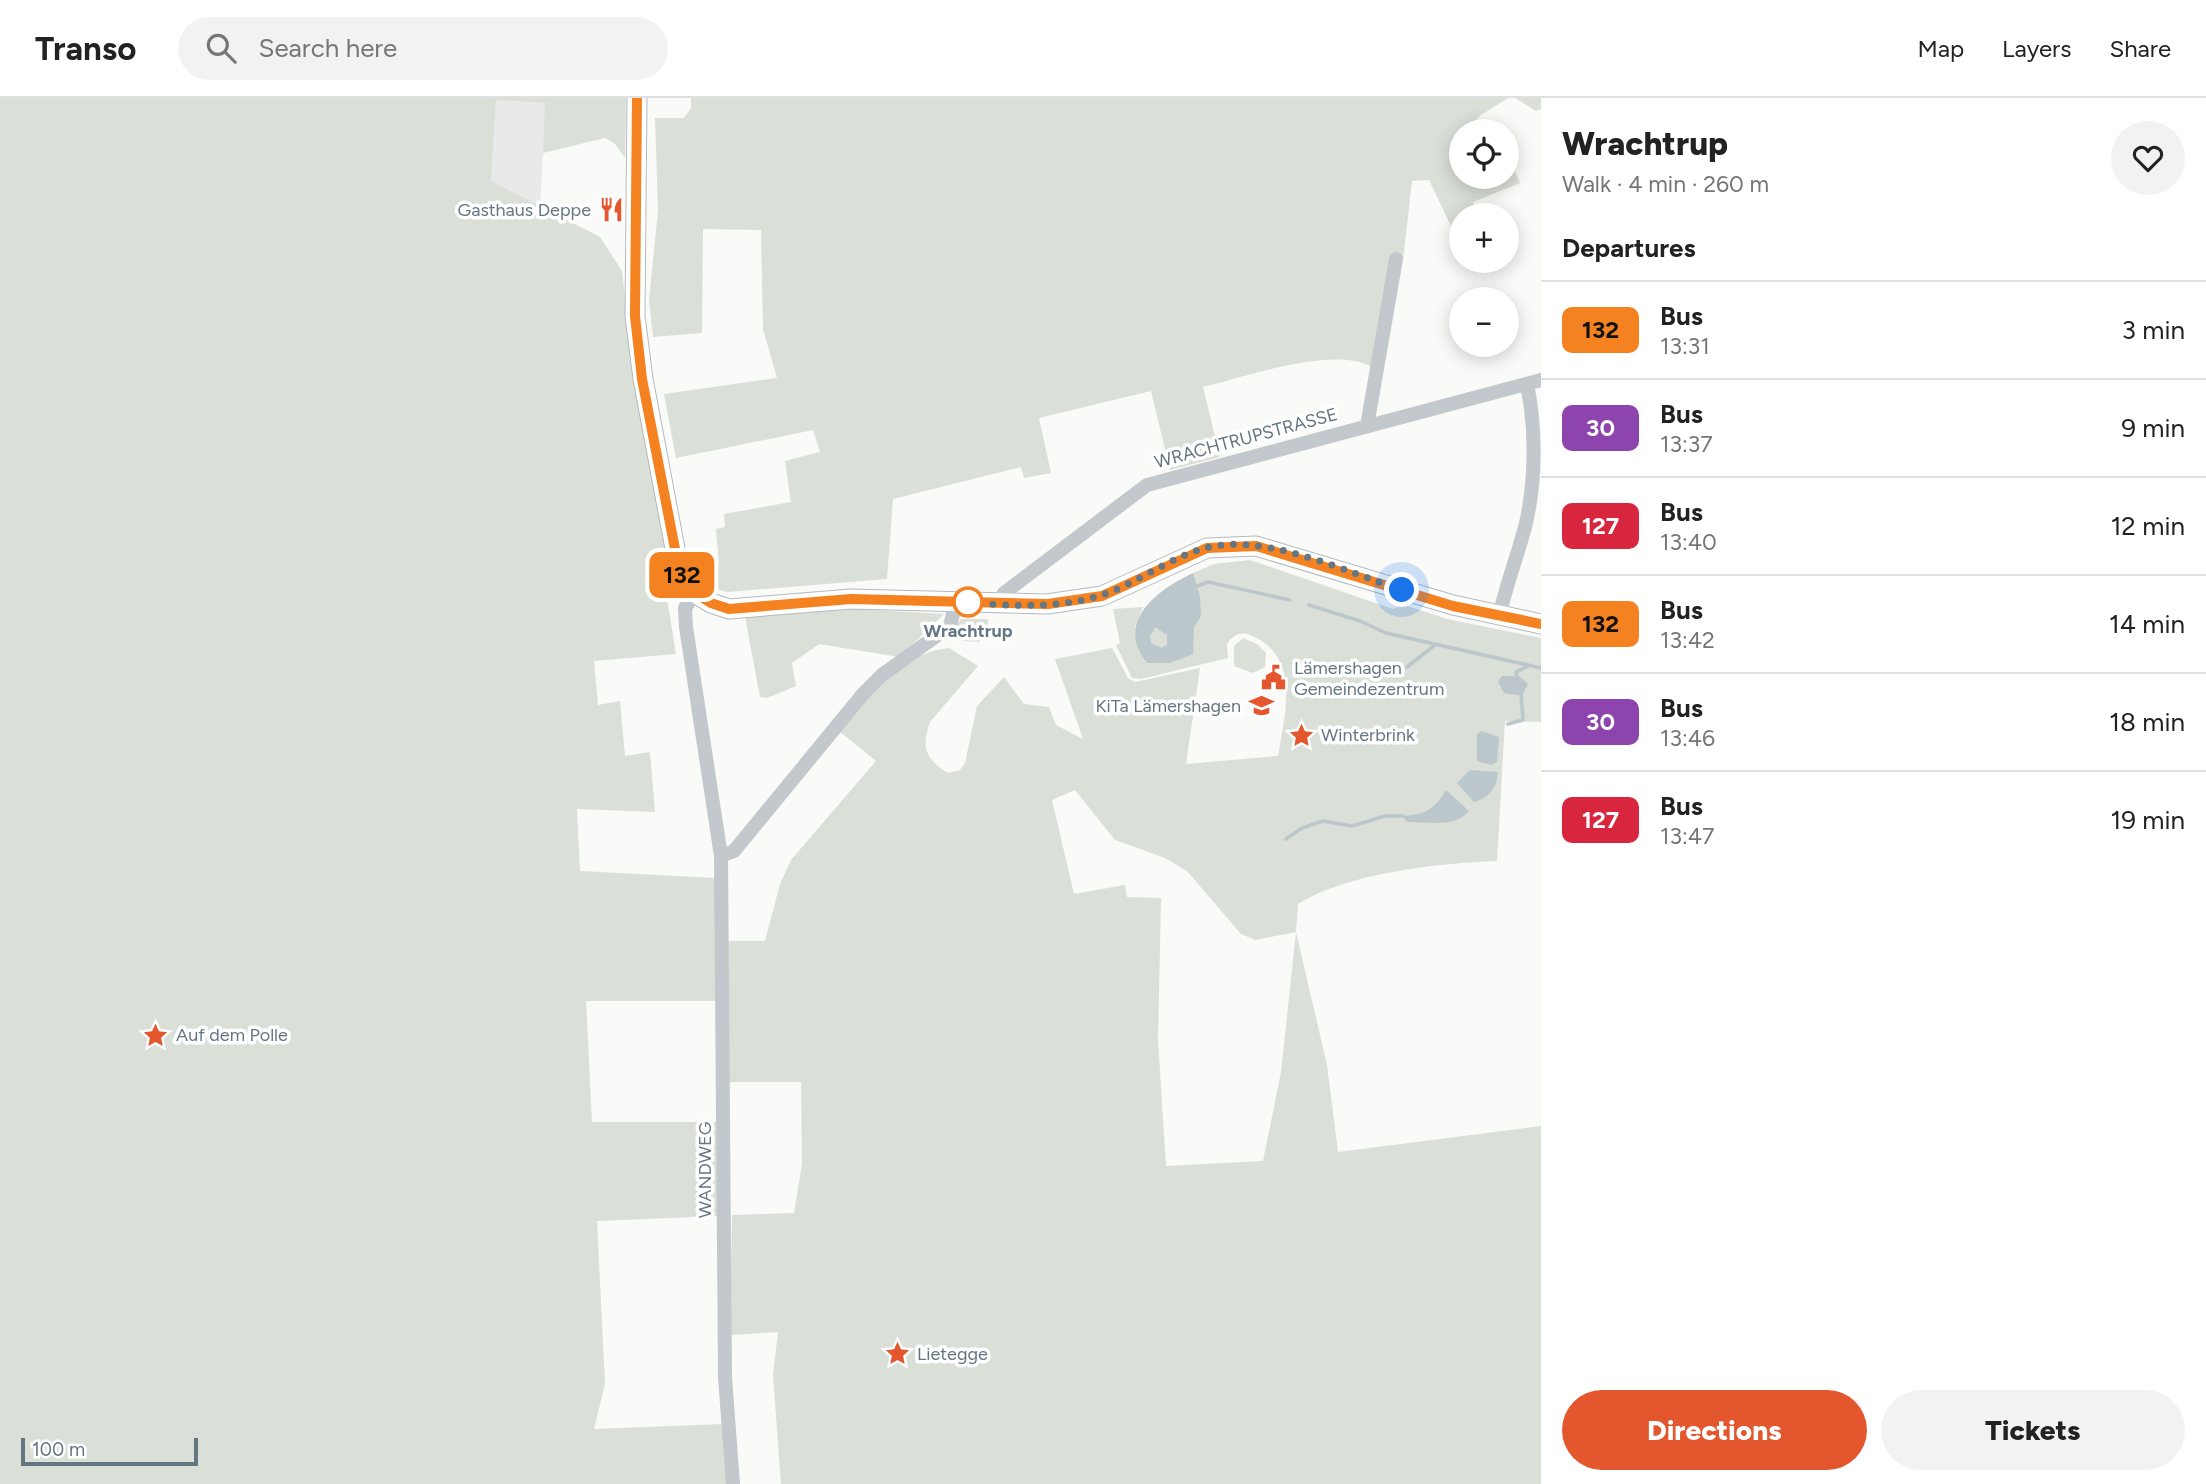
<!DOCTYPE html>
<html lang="en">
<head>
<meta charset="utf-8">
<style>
  :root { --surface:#fff; --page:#f2f2f2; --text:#222; --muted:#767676; --line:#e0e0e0; --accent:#e4572e }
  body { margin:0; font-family:Figtree,sans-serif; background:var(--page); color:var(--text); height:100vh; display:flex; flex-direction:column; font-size:26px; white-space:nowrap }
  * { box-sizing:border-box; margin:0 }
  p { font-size:23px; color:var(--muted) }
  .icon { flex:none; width:38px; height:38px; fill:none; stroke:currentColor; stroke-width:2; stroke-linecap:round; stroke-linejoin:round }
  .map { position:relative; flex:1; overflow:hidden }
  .panel { display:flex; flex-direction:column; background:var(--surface); width:665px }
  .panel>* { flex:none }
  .badge { padding:0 14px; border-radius:10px; font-size:24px; line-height:46px }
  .controls { position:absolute; left:1449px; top:21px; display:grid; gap:14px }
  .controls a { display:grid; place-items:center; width:70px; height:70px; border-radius:50%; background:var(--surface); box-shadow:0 4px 18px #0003; font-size:35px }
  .scale { position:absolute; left:21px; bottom:18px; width:177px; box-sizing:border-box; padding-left:7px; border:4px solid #657683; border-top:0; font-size:19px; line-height:24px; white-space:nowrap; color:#657683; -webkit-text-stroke:5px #fff; paint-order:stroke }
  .you { position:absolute; width:35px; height:35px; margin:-18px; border:5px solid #fff; border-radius:50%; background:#1a73e8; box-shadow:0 0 0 10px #1a73e833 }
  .map>.badge { position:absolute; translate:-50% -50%; box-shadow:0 0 0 4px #fff }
  h2 { padding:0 21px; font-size:26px; line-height:63px }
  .round { display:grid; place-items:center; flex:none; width:74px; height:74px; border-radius:37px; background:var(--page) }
  .overview { display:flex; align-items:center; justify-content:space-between; height:119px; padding:0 21px }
  h1 { font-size:33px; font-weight:800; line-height:52px }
  .primary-button { display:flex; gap:14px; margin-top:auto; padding:14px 21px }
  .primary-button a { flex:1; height:80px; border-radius:42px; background:var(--accent); color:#fff; font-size:28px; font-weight:800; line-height:80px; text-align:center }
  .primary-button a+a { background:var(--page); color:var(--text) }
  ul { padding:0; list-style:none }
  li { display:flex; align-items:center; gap:21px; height:98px; padding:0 21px; border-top:2px solid var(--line) }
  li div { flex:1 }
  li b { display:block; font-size:26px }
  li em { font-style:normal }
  li .badge { min-width:77px; font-weight:700; text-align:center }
  header { display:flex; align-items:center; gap:42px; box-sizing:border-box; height:98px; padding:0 35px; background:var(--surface); border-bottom:2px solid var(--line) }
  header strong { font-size:33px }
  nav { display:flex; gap:38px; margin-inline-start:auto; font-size:24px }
  .search { width:490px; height:63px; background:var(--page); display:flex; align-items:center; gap:18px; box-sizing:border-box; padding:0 24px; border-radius:38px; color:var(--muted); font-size:26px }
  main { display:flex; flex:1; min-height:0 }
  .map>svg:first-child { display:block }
  .built { fill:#e8e9e9 }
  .green { fill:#dadfd7; fill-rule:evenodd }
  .water { fill:#bbc7cb; fill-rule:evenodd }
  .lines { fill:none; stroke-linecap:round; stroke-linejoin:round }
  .stream { stroke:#bbc7cb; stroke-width:3.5 }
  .secondary-casing { stroke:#b3babf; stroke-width:21 }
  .street { stroke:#c3c8cc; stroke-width:14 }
  .secondary { stroke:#fff; stroke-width:19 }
  .line-casing { stroke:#fff; stroke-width:16 }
  .line { stroke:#f58220; stroke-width:10 }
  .walk { stroke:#657683; stroke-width:7; stroke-dasharray:0 12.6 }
  .stop-dot { fill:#fff; stroke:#f58220; stroke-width:3.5 }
  .labels { text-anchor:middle; stroke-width:7; stroke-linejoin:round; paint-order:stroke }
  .poi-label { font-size:18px; fill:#657683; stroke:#fff; text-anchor:start }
  .street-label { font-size:18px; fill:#657683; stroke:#fff }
  .stop-label { font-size:18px; font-weight:bold; fill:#657683; stroke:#fff }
</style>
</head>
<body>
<header>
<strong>Transo</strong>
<div class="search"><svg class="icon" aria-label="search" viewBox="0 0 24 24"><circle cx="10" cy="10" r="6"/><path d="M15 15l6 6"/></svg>Search here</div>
<nav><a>Map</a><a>Layers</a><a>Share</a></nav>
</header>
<main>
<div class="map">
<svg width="1541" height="1386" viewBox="0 0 1541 1386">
  <rect width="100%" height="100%" fill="#fafaf8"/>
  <path class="built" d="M496 2 546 5 540 109 491 83Z"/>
  <path class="green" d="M0 0H626L625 60 615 46 605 40 543 55 545 5 496 2 491 83 600 139 622 173 635 290 667 462 673 479 667 501 676 556 594 563 598 607 620 603 625 658 650 654 655 714 577 711 580 773 716 780 717 903H586L592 1024H718L719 1118 597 1123 605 1286 594 1331 724 1326 727 1386H0Z
    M691 0H1508L1478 19 1476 24 1486 33H1461V79H1507V57L1520 85 1473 104 1479 117H1461V149L1429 82 1412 83 1403 162 1399 164 1374 270C1336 246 1245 279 1203 289L1220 359 1170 372 1151 293 1039 320 1051 375 1024 380 1021 369 893 401 887 481 727 494 716 491 700 479 719 466 716 431 725 429 724 416 791 404 785 363 820 354 813 332 676 360 664 296 777 280 763 231 761 132 703 131 702 235 653 239 649 202 658 112 655 20H684L691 10Z
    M1515 0H1541V11L1536 13Z
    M1250 462 1393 511 1404 507 1447 521 1541 540V624L1505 623 1497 763C1440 765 1347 775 1298 806L1296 834 1327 967 1338 1054 1541 1028V1386H781L773 1277 778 1234 730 1237 732 1117 794 1115 802 1066 801 984H727L726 843H765L780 786 791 762 876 663 839 633C867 600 903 554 949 550L978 568 930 624C921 649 925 661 948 675L960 672 965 665 977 608 1004 579 1024 606 1049 609 1056 627 1083 641 1055 561 1112 550 1128 580 1135 584 1200 570 1186 666 1278 658C1285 615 1302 558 1250 537 1240 533 1232 538 1227 546L1228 560 1141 581 1132 580 1116 547 1120 545 1113 511 1143 509 1135 529 1147 565 1194 529 1200 498 1193 475 1214 466ZM1075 692 1115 742 1165 760 1187 773 1241 836 1255 842 1296 834 1281 974 1263 1063 1166 1068 1158 942 1161 800 1127 799 1125 787 1074 796 1052 702Z
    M857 511 944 516 899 559 819 546 792 565 796 588 767 600 760 599 745 519Z
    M961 521H988V531L979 544 962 543 955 529Z
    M1148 541a10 10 0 1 1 20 0a10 10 0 1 1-20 0Z
    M1243 540 1257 546 1266 555 1265 569 1253 575 1234 568V548Z"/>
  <path class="water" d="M1193 475 1200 498 1201 518 1194 529 1193 556 1170 565H1147C1114 524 1157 492 1193 475ZM1156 530 1167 537V546L1162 550 1151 545 1150 537Z
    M1502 578H1519L1528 586 1522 598 1504 595 1498 584Z
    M1481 633 1499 639 1497 664 1491 667 1477 663V636Z
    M1470 672 1498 674C1497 690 1489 700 1474 704L1457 685Z
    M1446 692 1469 713C1454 731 1428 723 1407 724L1402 718C1424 717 1434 712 1446 692Z"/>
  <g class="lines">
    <path class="stream" d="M1195 489 1208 484 1290 502
      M1309 507 1360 523 1386 535 1541 570
      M1407 569 1435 547
      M1517 581 1516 574 1528 568
      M1508 626 1523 622 1521 595
      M1286 741 1302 730 1323 723 1352 728 1385 718H1403"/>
    <defs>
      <path id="secondary" d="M637 0 635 218 643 281 677 461 680 473 695 495 711 505 729 511 851 501 1047 506 1102 498 1207 450 1256 448 1453 507 1541 526"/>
    </defs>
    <use href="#secondary" class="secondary-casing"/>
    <path class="street" d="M1367 328 1396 161
      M695 495 685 510 686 529 721 758 725 1279 733 1386
      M999 505 1004 495 1147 387 1541 282
      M1499 519C1506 487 1518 457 1526 425 1536 381 1536 330 1527 286
      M721 758 734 753 863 596 882 577 950 528 956 504"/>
    <use href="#secondary" class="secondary"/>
  </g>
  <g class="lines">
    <defs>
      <path id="line" d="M637 0 635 218 642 281 677 461 680 474 695 495 711 505 729 511 851 501 1048 506 1102 498 1207 450 1256 448 1453 508 1541 526"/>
    </defs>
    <use href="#line" class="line-casing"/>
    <use href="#line" class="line"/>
    <path class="walk" d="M968 504C1015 509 1071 511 1115 492 1150 477 1184 451 1222 447 1277 441 1350 475 1402 492"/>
  </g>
  <defs>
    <symbol id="restaurant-bare" viewBox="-9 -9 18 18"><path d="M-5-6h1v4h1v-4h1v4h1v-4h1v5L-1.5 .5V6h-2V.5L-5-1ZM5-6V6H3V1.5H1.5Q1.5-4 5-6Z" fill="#e4572e" stroke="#fff" stroke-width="2.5" paint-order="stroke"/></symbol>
    <symbol id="civic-bare" viewBox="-9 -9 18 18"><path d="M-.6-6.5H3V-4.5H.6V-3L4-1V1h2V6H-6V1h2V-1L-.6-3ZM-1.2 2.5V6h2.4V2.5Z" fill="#e4572e" stroke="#fff" stroke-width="2.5" paint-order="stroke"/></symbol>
    <symbol id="school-bare" viewBox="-9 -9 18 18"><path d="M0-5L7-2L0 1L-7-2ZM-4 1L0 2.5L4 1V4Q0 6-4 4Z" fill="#e4572e" stroke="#fff" stroke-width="2.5" paint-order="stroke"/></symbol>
    <symbol id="sight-bare" viewBox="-9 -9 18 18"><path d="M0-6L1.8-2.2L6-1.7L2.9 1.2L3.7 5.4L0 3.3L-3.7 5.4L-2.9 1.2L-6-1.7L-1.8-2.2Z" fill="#e4572e" stroke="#fff" stroke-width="2.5" paint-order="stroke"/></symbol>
  </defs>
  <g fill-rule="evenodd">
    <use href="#restaurant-bare" x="594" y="94" width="35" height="35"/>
    <use href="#civic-bare" x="1256" y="562" width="35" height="35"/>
    <use href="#school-bare" x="1244" y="590" width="35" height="35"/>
    <use href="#sight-bare" x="1284" y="620" width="35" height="35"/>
    <use href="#sight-bare" x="138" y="920" width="35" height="35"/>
    <use href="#sight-bare" x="880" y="1238" width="35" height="35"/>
  </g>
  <circle class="stop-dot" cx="968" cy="504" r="14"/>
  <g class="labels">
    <g class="poi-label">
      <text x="591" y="118" text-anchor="end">Gasthaus Deppe</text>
      <text x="1294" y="576">Lämershagen<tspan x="1294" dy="21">Gemeindezentrum</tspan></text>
      <text x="1241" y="614" text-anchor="end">KiTa Lämershagen</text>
      <text x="1321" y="643">Winterbrink</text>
      <text x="176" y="943">Auf dem Polle</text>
      <text x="917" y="1262">Lietegge</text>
    </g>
    <g class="street-label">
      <text transform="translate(1246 340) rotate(-15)" y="6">WRACHTRUPSTRASSE</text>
      <text transform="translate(705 1072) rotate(-90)" y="6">WANDWEG</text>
    </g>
    <g class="stop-label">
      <text x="968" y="539">Wrachtrup</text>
    </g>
  </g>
</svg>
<div class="controls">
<a><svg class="icon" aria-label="locate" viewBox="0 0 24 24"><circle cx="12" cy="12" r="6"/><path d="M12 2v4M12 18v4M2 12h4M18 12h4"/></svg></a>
<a>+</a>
<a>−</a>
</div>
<div class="scale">100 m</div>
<div class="you" style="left:1402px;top:492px"></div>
<b class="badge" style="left:682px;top:477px;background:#f58220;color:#111">132</b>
</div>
<section class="panel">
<div class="overview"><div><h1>Wrachtrup</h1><p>Walk · 4 min · 260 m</p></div><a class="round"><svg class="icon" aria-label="heart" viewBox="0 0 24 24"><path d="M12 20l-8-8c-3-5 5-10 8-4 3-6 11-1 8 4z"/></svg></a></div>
<h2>Departures</h2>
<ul>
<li><span class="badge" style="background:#f58220;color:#111">132</span><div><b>Bus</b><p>13:31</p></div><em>3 min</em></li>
<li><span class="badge" style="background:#8e44ad;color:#fff">30</span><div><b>Bus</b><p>13:37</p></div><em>9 min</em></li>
<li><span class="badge" style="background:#d7263d;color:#fff">127</span><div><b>Bus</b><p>13:40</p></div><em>12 min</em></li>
<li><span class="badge" style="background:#f58220;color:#111">132</span><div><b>Bus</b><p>13:42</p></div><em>14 min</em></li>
<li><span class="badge" style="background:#8e44ad;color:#fff">30</span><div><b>Bus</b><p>13:46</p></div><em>18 min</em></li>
<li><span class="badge" style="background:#d7263d;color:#fff">127</span><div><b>Bus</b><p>13:47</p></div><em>19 min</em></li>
</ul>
<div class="primary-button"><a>Directions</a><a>Tickets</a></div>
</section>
</main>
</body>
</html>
